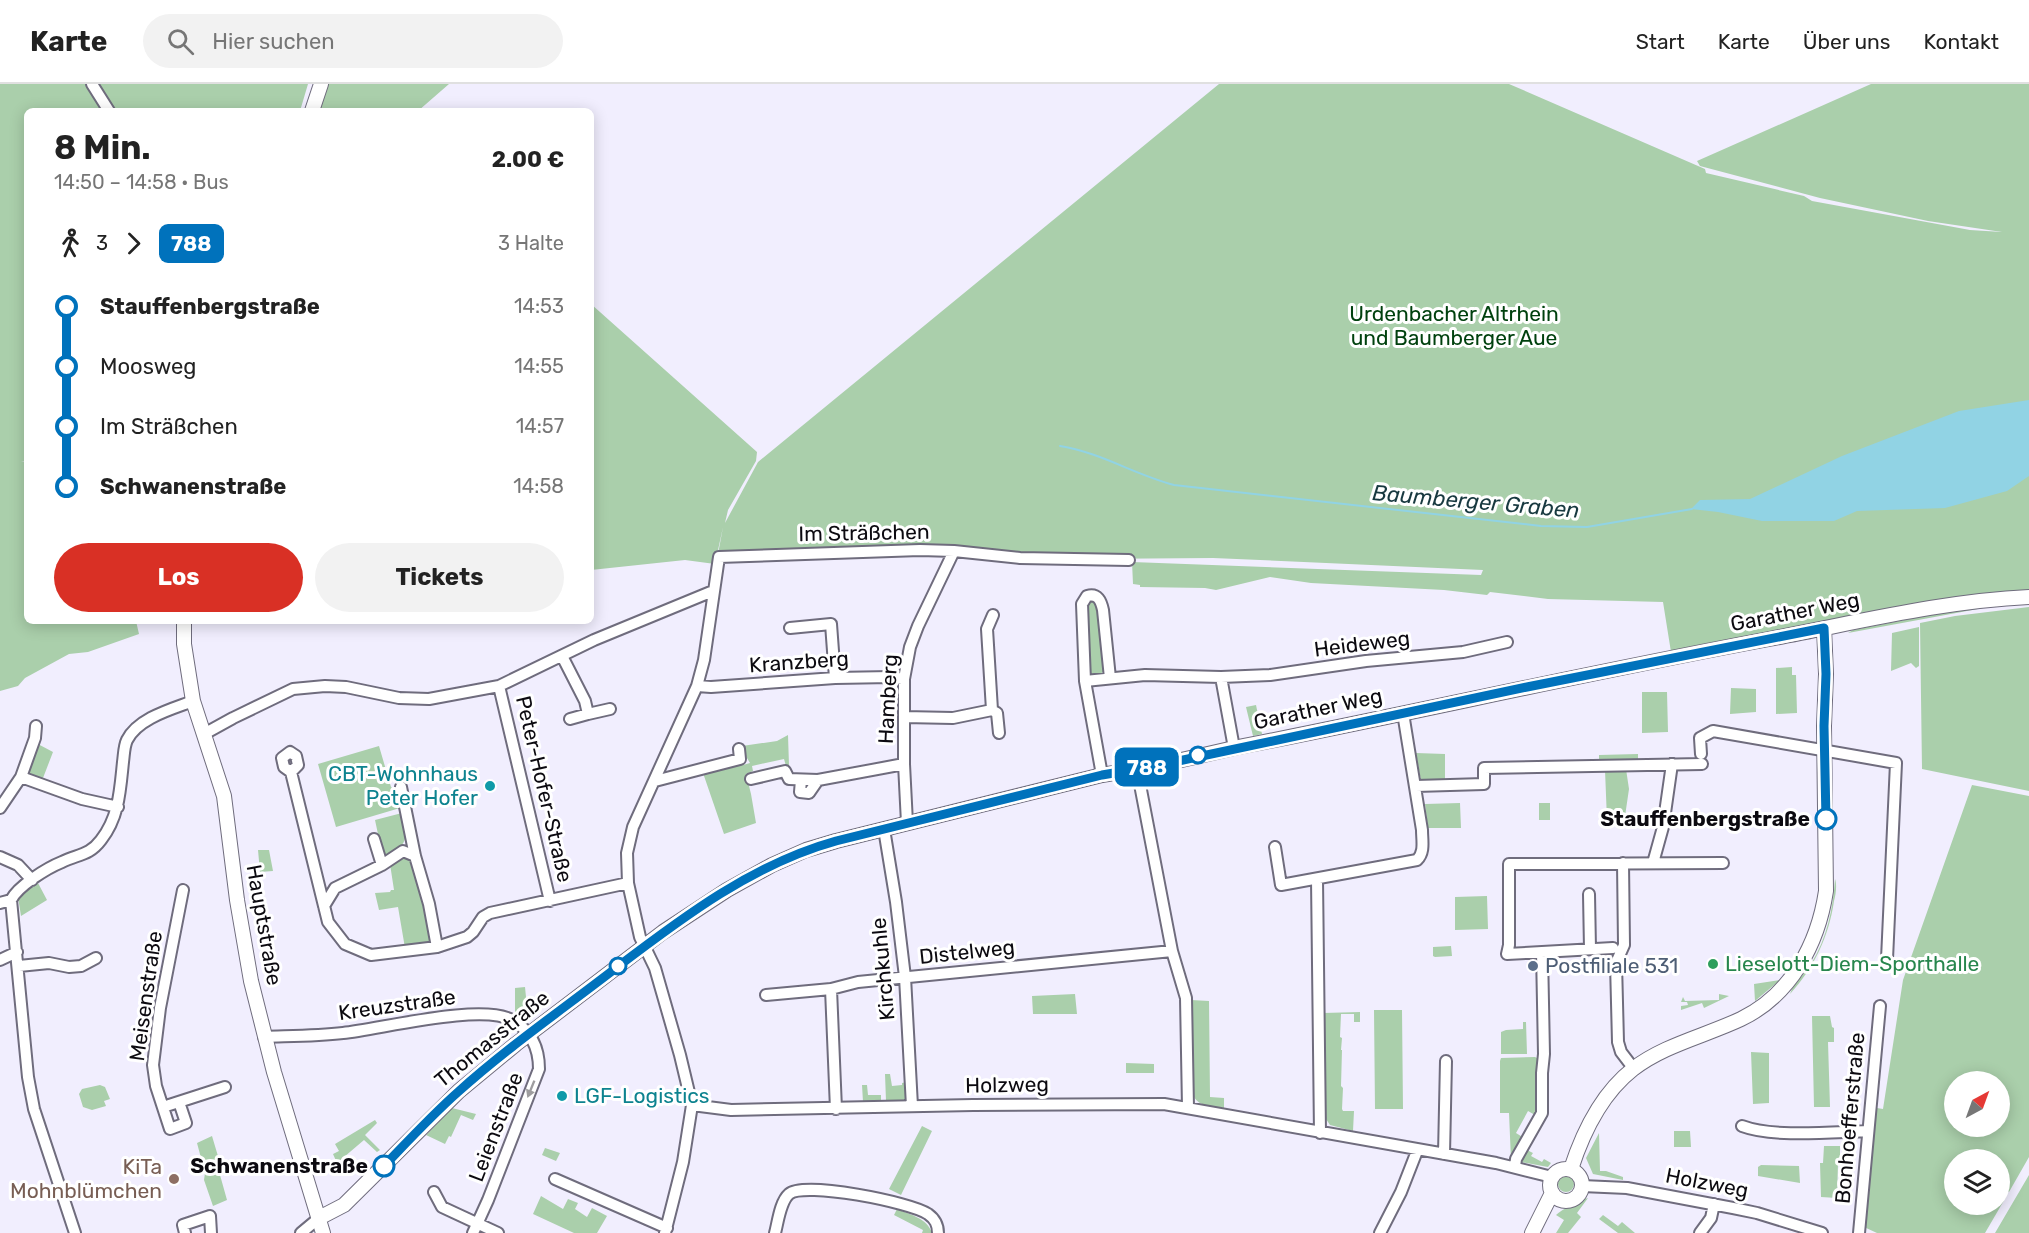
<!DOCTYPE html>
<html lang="de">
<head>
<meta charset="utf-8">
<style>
  :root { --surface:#fff; --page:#f2f2f2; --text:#222; --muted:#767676; --line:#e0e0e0; --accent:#d93025 }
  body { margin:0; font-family:Rubik,sans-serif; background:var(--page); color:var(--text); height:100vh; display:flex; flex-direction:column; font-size:22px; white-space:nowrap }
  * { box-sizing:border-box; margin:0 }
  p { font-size:20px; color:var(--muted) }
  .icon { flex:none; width:33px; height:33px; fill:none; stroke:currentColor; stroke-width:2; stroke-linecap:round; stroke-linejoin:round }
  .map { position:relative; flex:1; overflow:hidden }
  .panel { position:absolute; left:24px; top:24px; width:570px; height:516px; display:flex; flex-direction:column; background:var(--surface); border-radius:9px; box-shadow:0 3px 15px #0003 }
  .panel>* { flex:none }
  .badge { padding:0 12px; border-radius:9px; font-size:21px; line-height:39px }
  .needle { width:39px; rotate:41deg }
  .fabs { position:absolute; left:1944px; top:987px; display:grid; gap:12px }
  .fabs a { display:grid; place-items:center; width:66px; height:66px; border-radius:50%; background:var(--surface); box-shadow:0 3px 15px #0003; font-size:30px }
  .map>.badge { position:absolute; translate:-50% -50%; box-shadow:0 0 0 3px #fff }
  .legs { display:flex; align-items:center; gap:9px; height:66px; padding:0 30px; font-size:20px }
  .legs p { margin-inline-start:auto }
  .headline { display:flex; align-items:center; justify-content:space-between; height:102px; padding:0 30px }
  h1 { font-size:33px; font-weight:700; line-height:45px }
  .button { display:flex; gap:12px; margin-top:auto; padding:12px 30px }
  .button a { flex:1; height:69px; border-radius:36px; background:var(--accent); color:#fff; font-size:24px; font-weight:700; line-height:69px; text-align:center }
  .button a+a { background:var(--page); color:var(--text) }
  ul { padding:0 30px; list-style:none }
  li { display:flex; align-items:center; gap:21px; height:60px; font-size:22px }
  li i { display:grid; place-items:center; width:9px; height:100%; margin:0 8px; background:currentColor }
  li i::after { content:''; width:15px; height:15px; margin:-8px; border:4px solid; border-radius:50%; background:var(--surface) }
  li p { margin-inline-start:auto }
  li:first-child i { background:linear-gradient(#0000 50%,currentColor 0) }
  li:last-child i { background:linear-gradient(currentColor 50%,#0000 0) }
  header { display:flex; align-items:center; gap:36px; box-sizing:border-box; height:84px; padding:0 30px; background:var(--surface); border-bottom:2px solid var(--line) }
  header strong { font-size:28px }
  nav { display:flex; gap:33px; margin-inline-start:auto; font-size:21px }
  .search { width:420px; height:54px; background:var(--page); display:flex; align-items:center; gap:15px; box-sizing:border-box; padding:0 21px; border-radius:33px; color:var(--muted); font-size:22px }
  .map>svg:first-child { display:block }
  .green { fill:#aacfab; fill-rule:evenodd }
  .water { fill:#91d3e4 }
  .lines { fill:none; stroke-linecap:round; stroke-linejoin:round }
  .stream { stroke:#91d3e4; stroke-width:2 }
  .street-casing { stroke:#6f6c7d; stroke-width:14 }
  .secondary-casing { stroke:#6f6c7d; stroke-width:16 }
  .street { stroke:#fff; stroke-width:10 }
  .secondary { stroke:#fff; stroke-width:14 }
  .oneway { fill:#9e9d9f }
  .line-1-casing { stroke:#fff; stroke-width:14 }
  .line-1 { stroke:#0072bc; stroke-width:9 }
  .stop-1-dot { fill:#fff; stroke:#0072bc; stroke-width:3 }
  .culture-dot { fill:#0f9aa8; stroke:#fff; stroke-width:2 }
  .leisure-dot { fill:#2e9e5b; stroke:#fff; stroke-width:2 }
  .service-dot { fill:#5c6f8a; stroke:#fff; stroke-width:2 }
  .education-dot { fill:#8d6e63; stroke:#fff; stroke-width:2 }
  .labels { text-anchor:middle; stroke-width:6; stroke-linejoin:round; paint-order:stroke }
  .park-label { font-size:21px; fill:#00410e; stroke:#fff }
  .street-label { font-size:21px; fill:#0c0a10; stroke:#fff }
  .culture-label { font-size:21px; fill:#0d838f; stroke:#fff; text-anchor:end }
  .stop-label { font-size:21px; font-weight:bold; fill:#0c0a10; stroke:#fff; text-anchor:end }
  .leisure-label { font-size:21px; fill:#27864d; stroke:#fff; text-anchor:start }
  .service-label { font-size:21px; fill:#4e5e75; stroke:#fff; text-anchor:start }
  .education-label { font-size:21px; fill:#785e54; stroke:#fff; text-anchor:end }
  .water-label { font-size:22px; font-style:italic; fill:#183940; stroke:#fff }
</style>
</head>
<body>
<header>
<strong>Karte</strong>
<div class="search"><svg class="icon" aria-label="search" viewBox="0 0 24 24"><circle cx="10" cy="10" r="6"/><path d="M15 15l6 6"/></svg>Hier suchen</div>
<nav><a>Start</a><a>Karte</a><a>Über uns</a><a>Kontakt</a></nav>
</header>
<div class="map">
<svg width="2029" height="1149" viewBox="0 0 2029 1149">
  <rect width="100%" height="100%" fill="#f1eefe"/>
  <path class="green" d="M0 0H308L300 27H27V377L21 378H27V537H136L139 550 88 568 69 570 25 594 18 602 0 607Z
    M328 0H449L418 27H319Z
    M1219 0H1509L1705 85 1706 89 1804 112 1812 117 1970 146 2002 148 1928 137 1820 114 1700 82 1697 77 1871 0H2029V507C1908 518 1790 544 1671 568L1663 518 1548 515 1490 508 1487 511 1444 506 1311 499 1270 493 1216 506 1205 504 1140 503V501L1133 500 1132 478 1481 491 1483 486 1213 474 1082 475 962 469 718 470 723 443 715 480 685 476 591 486V220L757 368 756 377 728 426 725 439 758 378Z
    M1093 517 1097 524 1104 579 1103 588 1100 590 1093 591 1087 585V518Z
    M1976 522H1994L1848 549 1853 546Z
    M2029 523V707L1922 685 1920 539 1955 532Z
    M1919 543V582L1916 584 1911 579 1891 587 1892 549Z
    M1792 583V591H1796L1797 629 1776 630V584Z
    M1731 604 1756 605V628L1730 630Z
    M1642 608H1667L1668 648 1642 649Z
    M1256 621 1262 650 1253 652 1246 623Z
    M788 651 789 681 786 682 784 675 752 682 753 687 746 690 751 710 756 739 724 750 703 689 741 679 743 681 750 679 744 669 742 662 777 657Z
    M36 659 53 668 43 694 25 690Z
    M379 662 391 703 396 706 400 724 336 743 318 680Z
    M1416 669 1445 670V696L1421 697Z
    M1638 670V677H1599V671Z
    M1626 685 1629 705 1624 739H1611L1607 736 1605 686Z
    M1972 701 2029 712V1073L2009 1108 2006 1106 2003 1110 2006 1113 1985 1149H1877L1864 1143 1875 1027 1877 1024 1883 1025 1903 896ZM1954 998H2000V1042H1954ZM1954 1076H2000V1120H1954Z
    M1460 719 1461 744H1428L1425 720Z
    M1539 719H1550V736H1539Z
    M402 729C407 751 410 761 387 772L382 769 375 736Z
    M258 766H269L273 787 260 788Z
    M401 772H410L419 795 432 856 428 860 405 864 398 823 379 826 375 809 390 808 391 806H394L390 780Z
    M1835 795C1837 800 1836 810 1834 817 1829 852 1814 884 1790 910 1793 900 1805 890 1811 880 1827 854 1833 825 1835 795Z
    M38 799 47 816 21 832 18 813Z
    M1487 812 1488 845 1455 846V813Z
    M1451 862 1452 872 1435 873 1433 872V863Z
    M1780 896 1755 917 1754 900Z
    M525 903 528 933 515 930V904Z
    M1075 910 1077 930H1033L1032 912Z
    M1719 910 1729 912 1704 924 1702 919 1681 926V922L1688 921 1687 918H1681L1683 913 1685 917 1719 916Z
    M1191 916 1209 917 1210 1013 1224 1014V1024C1212 1022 1200 1023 1194 1013Z
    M1374 926H1402L1403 1025H1375Z
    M1360 928V938H1354V930H1341L1340 953 1342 954 1341 966H1342L1341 1002 1343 1004 1342 1025 1343 1027H1354L1353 1047 1330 1041 1326 1035 1323 929Z
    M1812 932H1830L1832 943 1834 944V958H1828L1830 1023H1814Z
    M1523 938H1526L1527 970H1501V948L1506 946 1523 945Z
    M1751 968 1769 969V1019L1753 1020Z
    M1535 973 1537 974 1538 1026 1535 1031 1528 1027 1516 1049 1524 1054 1511 1076 1509 1029H1500V977L1501 974Z
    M1126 979 1154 980V989H1126Z
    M885 990H890L892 1002 902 1001V999L907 998 906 1017H886Z
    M100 1001 105 1003 110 1015 104 1017 106 1022 92 1026 83 1023 79 1010 82 1005Z
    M862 1001H867L868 1011H881V1018H863Z
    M452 1024 476 1030 473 1036 461 1031 451 1053 449 1052 445 1060 426 1051Z
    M375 1036 377 1039 365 1051 380 1066 377 1068 364 1056 337 1079 333 1070 339 1067 335 1060Z
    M922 1042 932 1047 901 1111 889 1105Z
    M1674 1047H1690L1691 1063H1674Z
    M1599 1049 1600 1087H1606L1623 1093V1096L1593 1090 1586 1074Z
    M212 1052 223 1089 220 1091 227 1116 213 1122 204 1096 205 1089 197 1059Z
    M1824 1062H1840V1079H1838L1837 1114 1821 1113 1820 1079H1823Z
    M545 1064 560 1069 556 1077 542 1071Z
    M1527 1066 1533 1069 1531 1072 1542 1078 1544 1075 1551 1079 1548 1083 1521 1078Z
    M1761 1081 1799 1082 1800 1099 1758 1092V1083Z
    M2029 1091V1149H1995Z
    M1558 1100a8 8 0 1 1 16 0a8 8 0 1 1-16 0Z
    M541 1112 563 1125 568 1115 578 1119 575 1125 587 1133 592 1124 607 1132 597 1149H574L533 1130Z
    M1588 1114 1577 1129 1581 1133 1568 1149H1556L1564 1136 1556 1131C1562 1125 1579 1117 1588 1114Z
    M897 1125C911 1131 927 1134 932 1149H922L923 1146 894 1131Z
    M1603 1131 1618 1142 1622 1138 1635 1149H1618L1599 1135Z"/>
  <path class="water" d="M2029 316V392L2007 407 1945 424 1857 427 1834 437H1762L1718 428 1691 425 1700 416 1750 415 1842 372 1959 327Z"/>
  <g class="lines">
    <path class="stream" d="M1060 362C1102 369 1133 390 1174 401L1541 442 1587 443 1692 425"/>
    <defs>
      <path id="street" d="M92 0 109 27
        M790 544 831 540 835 594
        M562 572 585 617 588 630 570 635
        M1221 593 1234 664
        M1085 597 1145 591 1221 593 1270 591 1366 577 1463 568 1507 558
        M499 602 550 817
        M697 602 711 603 835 594 891 593 904 595
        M992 626 997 629 999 649
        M588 630 610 625
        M904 633 953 634 992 626 987 545 993 531
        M204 650 233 634 293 605 325 602 346 603 399 614 429 615 499 602 594 556 713 507
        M1701 670 1700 654 1713 647 1896 679 1887 875
        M1137 685 1172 867 1186 914 1188 1023
        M291 688 298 681 296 672 290 668 282 674 284 683 291 688 328 838 345 860 371 871 437 863 467 853 473 848 483 833 490 829 628 799
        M1102 691 1085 597 1082 520 1087 512C1098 509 1101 517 1103 526L1110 594
        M21 693 35 654 36 642
        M751 695 785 687 789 695 818 696 904 680
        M801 696 800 708 809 709 818 696
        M655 697 740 675 739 665
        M1416 702 1484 700V684L1702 680
        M401 703 415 772 429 820 437 863
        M0 724 21 693 82 715 118 723
        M907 739 904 680V595L910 563 918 542 954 467
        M884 745 896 818 905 893 912 1022
        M374 755 382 781
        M1275 763 1281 801 1417 776C1425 768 1422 757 1422 746L1403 629
        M0 773 18 781 32 796
        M1623 779 1624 861 1616 879 1618 958 1621 968 1634 985
        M1653 779 1663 743 1672 680
        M1317 795 1320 1049
        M1589 810 1590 865
        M11 816 28 993 34 1025 75 1149
        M0 819 11 816C18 802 47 784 62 778 78 770 89 772 101 756 119 733 120 707 123 678 124 671 124 662 127 656 138 634 172 625 193 617
        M324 822 335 804 382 781 403 767 415 772
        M1613 864 1507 870 1509 861V780L1723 779
        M0 876 17 868
        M19 882 49 879 69 883 81 882 96 874
        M831 905 836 1025
        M766 911 831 905 858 898 1172 867
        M264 953C290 952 317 952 343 949 381 945 481 919 512 936 532 947 539 964 539 985L488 1116 473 1149
        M179 1018 186 1039 170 1045 156 1002 153 981 160 924 183 806
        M692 1021 731 1026 973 1021 1164 1020 1496 1079 1552 1093
        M163 1023 225 1003
        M1742 1042C1774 1054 1832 1048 1867 1047
        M1444 1070 1446 977
        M1515 1083 1516 1075 1542 1029V989L1544 970 1542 868
        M555 1095 667 1144
        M1582 1102 1627 1104 1733 1124 1757 1129 1822 1149
        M434 1108 442 1123 498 1149
        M185 1149 183 1141 210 1132 211 1149
        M301 1149 319 1134
        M665 1149 683 1078 692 1021 680 971 655 884 640 853 628 799 627 769 633 743 697 602 704 576 719 473 920 466 954 467 1020 474 1129 476
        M775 1149C778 1138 780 1118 789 1110 804 1097 910 1118 928 1130 935 1135 938 1140 938 1149
        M1380 1149 1401 1108 1417 1067
        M1700 1149 1711 1134 1714 1120
        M1859 1149 1880 922"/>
      <path id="secondary" d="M312 27 321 0
        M184 537V560L193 617 224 712 237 816 251 897 274 988 323 1149
        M1550 1101a16 16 0 1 1 32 0a16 16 0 1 1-32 0Z
        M1571 1085C1583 1048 1601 1010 1633 985 1664 961 1705 952 1741 935 1791 911 1818 860 1826 807L1824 642 1826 590 1824 544
        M319 1134 344 1121 459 1007 516 960 663 848 727 806 772 781 806 766 836 757 1102 691 1155 682 1234 664C1413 629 1590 588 1769 555 1855 539 1942 517 2029 513
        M1532 1149 1552 1109"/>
    </defs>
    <use href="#street" class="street-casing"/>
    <use href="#secondary" class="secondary-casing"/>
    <use href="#street" class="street"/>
    <use href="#secondary" class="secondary"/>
  </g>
  <defs><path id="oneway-solid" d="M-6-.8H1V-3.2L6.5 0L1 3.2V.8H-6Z" transform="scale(1.5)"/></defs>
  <use class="oneway" href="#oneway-solid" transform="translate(531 1005) rotate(112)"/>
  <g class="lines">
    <defs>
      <path id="line-1" d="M384 1082C408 1057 432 1031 458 1008 508 963 563 925 616 884 683 833 753 780 836 757L1102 691 1155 682 1527 603 1824 544 1826 590 1824 642 1826 735"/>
    </defs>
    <use href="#line-1" class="line-1-casing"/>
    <use href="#line-1" class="line-1"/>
  </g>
  <g class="stop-1-dot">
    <circle cx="1198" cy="671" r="8"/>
    <circle cx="1826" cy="735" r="10"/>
    <circle cx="618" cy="882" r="8"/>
    <circle cx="384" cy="1082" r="10"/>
  </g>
  <g class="culture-dot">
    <circle cx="490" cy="702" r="6"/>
    <circle cx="562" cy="1012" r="6"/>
  </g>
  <circle class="leisure-dot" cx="1713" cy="880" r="6"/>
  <circle class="service-dot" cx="1533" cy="882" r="6"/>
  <circle class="education-dot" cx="174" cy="1095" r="6"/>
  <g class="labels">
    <g class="park-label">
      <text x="1454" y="237">Urdenbacher Altrhein<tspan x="1454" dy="24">und Baumberger Aue</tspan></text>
    </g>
    <g class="street-label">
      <text transform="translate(864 449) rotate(-1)" y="7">Im Sträßchen</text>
      <text transform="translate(1795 528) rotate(-11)" y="7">Garather Weg</text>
      <text transform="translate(1362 560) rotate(-7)" y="7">Heideweg</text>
      <text transform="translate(799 578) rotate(-4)" y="7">Kranzberg</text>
      <text transform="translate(888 615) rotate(-87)" y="7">Hamberg</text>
      <text transform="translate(1318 625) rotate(-12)" y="7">Garather Weg</text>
      <text transform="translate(544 705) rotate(77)" y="7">Peter-Hofer-Straße</text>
      <text transform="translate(264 841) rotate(80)" y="7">Hauptstraße</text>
      <text transform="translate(967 868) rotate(-6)" y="7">Distelweg</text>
      <text transform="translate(883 885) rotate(-95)" y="7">Kirchkuhle</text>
      <text transform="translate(146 912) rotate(-82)" y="7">Meisenstraße</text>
      <text transform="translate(397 921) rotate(-8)" y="7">Kreuzstraße</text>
      <text transform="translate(492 955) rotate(-39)" y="7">Thomasstraße</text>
      <text transform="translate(1007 1001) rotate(-1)" y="7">Holzweg</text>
      <text transform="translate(1850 1034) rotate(-85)" y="7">Bonhoefferstraße</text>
      <text transform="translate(496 1043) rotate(-69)" y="7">Leienstraße</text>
      <text transform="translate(1707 1099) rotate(11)" y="7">Holzweg</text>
    </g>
    <g class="culture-label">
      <text x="478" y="697">CBT-Wohnhaus<tspan x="478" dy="24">Peter Hofer</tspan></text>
      <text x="574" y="1019" text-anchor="start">LGF-Logistics</text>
    </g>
    <g class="stop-label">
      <text x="1810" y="742">Stauffenbergstraße</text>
      <text x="368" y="1089">Schwanenstraße</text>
    </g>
    <g class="leisure-label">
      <text x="1725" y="887">Lieselott-Diem-Sporthalle</text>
    </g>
    <g class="service-label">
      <text x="1545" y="889">Postfiliale 531</text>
    </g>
    <g class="education-label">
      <text x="162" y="1090">KiTa<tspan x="162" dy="24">Mohnblümchen</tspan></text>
    </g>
    <g class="water-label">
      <text transform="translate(1476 417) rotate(5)" y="8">Baumberger Graben</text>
    </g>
  </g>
</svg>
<div class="fabs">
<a><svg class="needle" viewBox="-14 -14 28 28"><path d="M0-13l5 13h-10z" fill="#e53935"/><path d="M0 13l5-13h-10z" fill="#767676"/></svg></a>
<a><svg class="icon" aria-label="layers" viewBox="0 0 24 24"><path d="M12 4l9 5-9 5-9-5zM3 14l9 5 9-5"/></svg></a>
</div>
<b class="badge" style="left:1147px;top:683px;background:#0072bc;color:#fff">788</b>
<section class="panel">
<div class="headline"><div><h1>8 Min.</h1><p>14:50 – 14:58 · Bus</p></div><b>2.00 €</b></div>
<div class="legs"><svg class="icon" aria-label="walk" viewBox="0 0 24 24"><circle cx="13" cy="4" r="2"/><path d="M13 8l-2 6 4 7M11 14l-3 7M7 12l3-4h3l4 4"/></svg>3<svg class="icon" aria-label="forward" viewBox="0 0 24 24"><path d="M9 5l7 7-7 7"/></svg><b class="badge" style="background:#0072bc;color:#fff">788</b><p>3 Halte</p></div>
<ul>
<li><i style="color:#0072bc"></i><b>Stauffenbergstraße</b><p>14:53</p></li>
<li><i style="color:#0072bc"></i><span>Moosweg</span><p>14:55</p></li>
<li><i style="color:#0072bc"></i><span>Im Sträßchen</span><p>14:57</p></li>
<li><i style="color:#0072bc"></i><b>Schwanenstraße</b><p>14:58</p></li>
</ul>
<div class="button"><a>Los</a><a>Tickets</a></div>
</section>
</div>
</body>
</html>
